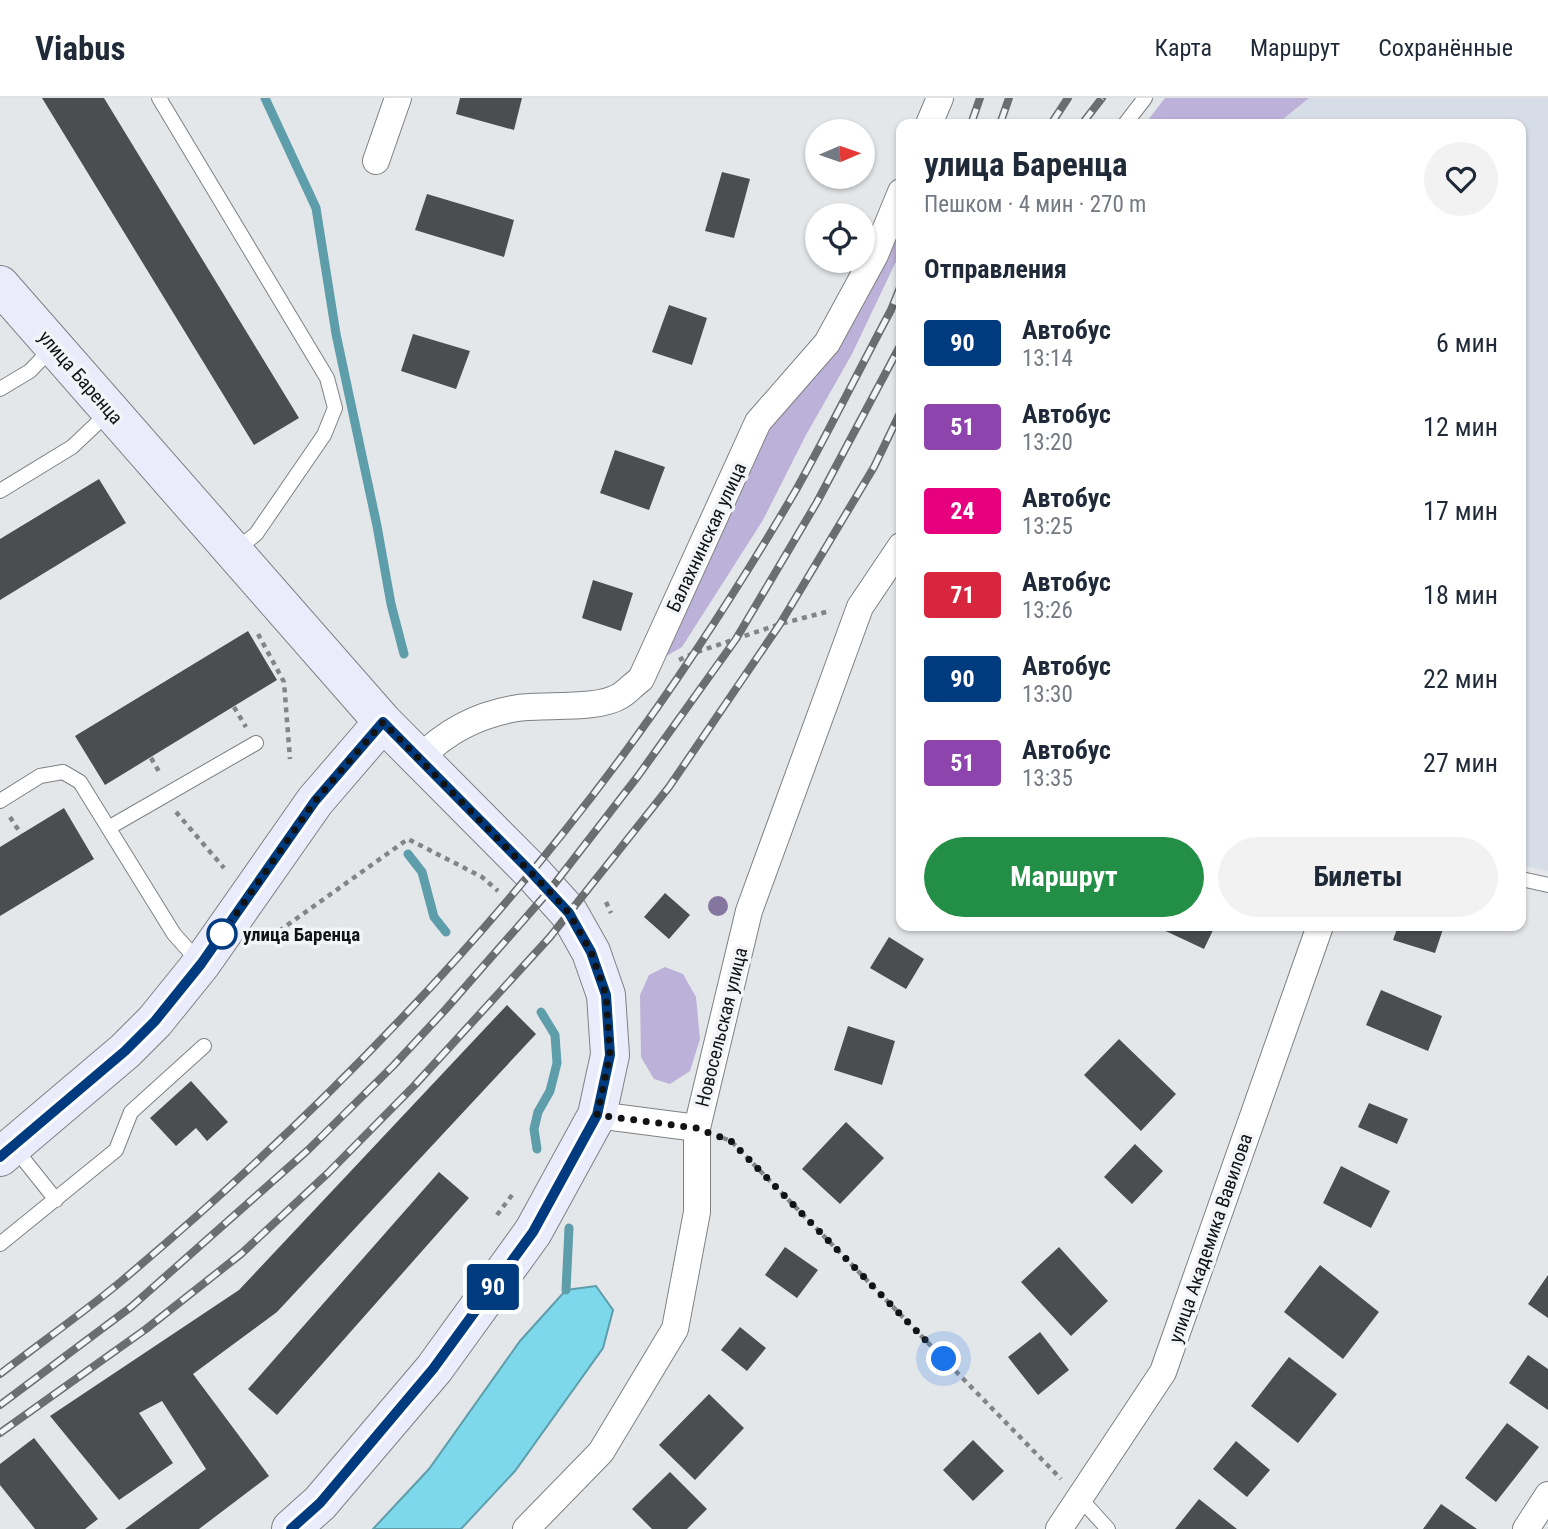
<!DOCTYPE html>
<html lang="ru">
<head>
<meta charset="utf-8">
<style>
  :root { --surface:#fff; --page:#f2f2f3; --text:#1f2937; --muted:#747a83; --line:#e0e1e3; --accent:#238f46 }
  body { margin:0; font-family:"Roboto Condensed",sans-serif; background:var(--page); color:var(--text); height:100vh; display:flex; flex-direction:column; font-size:26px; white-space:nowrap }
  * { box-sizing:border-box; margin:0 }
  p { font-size:23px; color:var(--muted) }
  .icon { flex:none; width:38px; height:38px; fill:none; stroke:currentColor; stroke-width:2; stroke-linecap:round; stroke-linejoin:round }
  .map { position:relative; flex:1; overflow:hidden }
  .drawer { position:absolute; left:896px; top:21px; width:630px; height:812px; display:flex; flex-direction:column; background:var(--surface); border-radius:14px; box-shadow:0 2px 5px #0004 }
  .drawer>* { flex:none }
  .badge { padding:0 14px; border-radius:5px; font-size:24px; line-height:46px }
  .needle { width:46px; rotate:88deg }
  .buttons { position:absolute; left:805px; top:21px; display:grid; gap:14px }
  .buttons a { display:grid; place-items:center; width:70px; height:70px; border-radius:50%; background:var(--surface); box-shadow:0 2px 5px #0004; font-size:35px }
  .you { position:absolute; width:35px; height:35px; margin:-18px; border:5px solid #fff; border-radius:50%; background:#1a73e8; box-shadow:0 0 0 10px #1a73e833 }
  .map>.badge { position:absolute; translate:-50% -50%; box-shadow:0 0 0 4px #fff }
  h2 { padding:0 28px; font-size:26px; line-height:63px }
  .round { display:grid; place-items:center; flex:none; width:74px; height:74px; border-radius:37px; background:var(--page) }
  .summary { display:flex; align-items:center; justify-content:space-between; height:119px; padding:0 28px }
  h1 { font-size:33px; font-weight:700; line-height:52px }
  .primary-button { display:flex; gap:14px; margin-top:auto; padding:14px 28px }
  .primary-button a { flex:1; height:80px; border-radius:42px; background:var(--accent); color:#fff; font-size:28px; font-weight:700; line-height:80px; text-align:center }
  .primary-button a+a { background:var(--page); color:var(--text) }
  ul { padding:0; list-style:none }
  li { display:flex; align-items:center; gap:21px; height:84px; padding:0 28px }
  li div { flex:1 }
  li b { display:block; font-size:26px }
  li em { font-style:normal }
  li .badge { min-width:77px; font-weight:700; text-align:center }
  header { display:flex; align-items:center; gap:42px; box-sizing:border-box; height:98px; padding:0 35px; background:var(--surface); border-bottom:2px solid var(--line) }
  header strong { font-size:33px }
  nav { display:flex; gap:38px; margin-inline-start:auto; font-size:24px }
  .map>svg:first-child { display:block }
  .built { fill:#d6dde6 }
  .green { fill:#bcb1d8 }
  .water { fill:#7ed8eb; stroke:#5e9daa; stroke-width:2 }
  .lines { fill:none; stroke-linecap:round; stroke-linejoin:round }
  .stream { stroke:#5e9daa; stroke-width:9 }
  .building { fill:#4b4e50 }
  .lane-casing { stroke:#7e8083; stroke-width:16 }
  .street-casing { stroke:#7e8083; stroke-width:28 }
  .secondary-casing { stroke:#7e8083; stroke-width:40 }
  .path { stroke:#828486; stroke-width:4.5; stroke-dasharray:5 5; stroke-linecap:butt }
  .lane { stroke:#fff; stroke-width:14 }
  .street { stroke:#fff; stroke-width:26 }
  .secondary { stroke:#eaecfc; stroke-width:38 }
  .rail-casing { stroke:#6b6d6f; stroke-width:8 }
  .rail { stroke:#f2f4f7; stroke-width:5; stroke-dasharray:16; stroke-linecap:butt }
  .tree { fill:#85769f }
  .line-casing { stroke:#fff; stroke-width:16 }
  .line { stroke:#003b80; stroke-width:10 }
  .walk { stroke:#121314; stroke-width:7; stroke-dasharray:0 12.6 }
  .stop-dot { fill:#fff; stroke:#003b80; stroke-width:3.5 }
  .labels { text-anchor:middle; stroke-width:7; stroke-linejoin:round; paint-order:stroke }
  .street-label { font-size:19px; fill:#121314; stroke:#f2f4f7 }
  .stop-label { font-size:19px; font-weight:bold; fill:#121314; stroke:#f2f4f7; text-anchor:start }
</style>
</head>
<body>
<header>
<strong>Viabus</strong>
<nav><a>Карта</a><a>Маршрут</a><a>Сохранённые</a></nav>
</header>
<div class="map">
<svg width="1548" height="1431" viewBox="0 0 1548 1431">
  <rect width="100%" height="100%" fill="#e4e7ea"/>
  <path class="built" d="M1309 0H1548V773L1521 767V26H1277Z"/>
  <path class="green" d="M1165 0H1309L1277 26H1145Z
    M901 114V153L852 256 806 337 763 422 682 549 656 564 775 319Z
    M665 869 683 876 696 899 700 941 690 973 670 986 654 981 641 959 640 897 649 877Z"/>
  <path class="water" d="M596 1188 613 1212 603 1250 515 1373 461 1431H373L429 1371 520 1243 566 1192Z"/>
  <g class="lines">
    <path class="stream" d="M265 0 316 110 336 236 377 428 391 506 404 556
      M408 756 422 774 434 819 446 834
      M537 1051 534 1031 538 1014 550 993 557 965 555 937 541 914
      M566 1192 569 1130"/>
  </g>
  <path class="building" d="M42 0H104L299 320 254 347Z
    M460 0H522L514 32 456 16Z
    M722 74 750 81 734 140 705 133Z
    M427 96 514 122 504 159 415 132Z
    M669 207 707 220 692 267 652 254Z
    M413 236 470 253 456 291 401 273Z
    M615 352 665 369 649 412 600 395Z
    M99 381 126 425 0 502V441Z
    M593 482 633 495 621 533 582 520Z
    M248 533 277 582 105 687 75 638Z
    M64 710 94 761 0 818V749Z
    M665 795 690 817 669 841 644 819Z
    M1155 828H1215L1204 851Z
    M1398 828H1444L1435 855 1393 842Z
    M889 839 924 861 906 891 870 870Z
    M1381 892 1442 918 1428 953 1366 927Z
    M507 907 536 936 277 1214 193 1276 269 1378 199 1431H125L206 1371 162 1303 139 1315 173 1365 119 1402 50 1318 239 1192Z
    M848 928 895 943 882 987 834 972Z
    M1119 941 1176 996 1141 1033 1084 977Z
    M191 983 228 1024 207 1043 196 1030 176 1048 150 1020Z
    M1369 1005 1408 1021 1397 1046 1358 1029Z
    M846 1024 884 1060 840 1106 802 1071Z
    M1135 1046 1163 1073 1132 1106 1104 1079Z
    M1341 1068 1390 1093 1371 1130 1323 1105Z
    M439 1074 469 1100 277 1317 248 1291Z
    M785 1149 818 1172 797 1200 765 1177Z
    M1059 1149 1108 1203 1071 1238 1021 1184Z
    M1320 1167 1379 1214 1343 1261 1284 1214Z
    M1548 1177V1220L1528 1206Z
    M740 1229 766 1250 747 1273 721 1252Z
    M1040 1234 1069 1272 1038 1297 1008 1259Z
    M1528 1257 1548 1271V1312L1509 1285Z
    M1289 1259 1337 1296 1298 1345 1251 1308Z
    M709 1296 744 1330 695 1382 659 1347Z
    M1507 1325 1539 1349 1496 1404 1465 1380Z
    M34 1340 98 1421 85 1431H35L0 1387V1366Z
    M973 1342 1004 1373 973 1403 943 1372Z
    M1236 1343 1270 1372 1247 1399 1213 1371Z
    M670 1374 707 1411 687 1431H652L632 1411Z
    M1199 1401 1237 1431H1175Z
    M1441 1406 1477 1431H1423Z"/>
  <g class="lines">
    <defs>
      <path id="lane" d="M159 0 327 280 335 310 324 337 256 436 236 452
        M1125 26 1145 0
        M0 291 30 273 53 249
        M0 393 72 349 109 314
        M0 703 40 678 63 674 80 684 174 836 199 864
        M110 729 256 645
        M1521 781 1548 787
        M13 1048 56 1102
        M0 1146 116 1052 131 1014 204 948
        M1079 1399 1108 1431"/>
      <path id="street" d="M929 26 940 0
        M376 63 398 0
        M419 661C446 633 479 616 518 610 545 606 598 612 620 598 627 594 634 586 641 581L758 324 827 245 875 157 901 94
        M597 1017 697 1030
        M526 1431 601 1354 675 1231 697 1114V1030L749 813 860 509 901 448
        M1059 1431 1163 1274 1320 828
        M1526 1431 1548 1397"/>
      <path id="secondary" d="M0 187 383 624 532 774 569 815 591 854 606 897 610 957 597 1017 533 1134 434 1271 320 1405 291 1431
        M0 1059 125 953 155 923 201 866 315 703 383 624"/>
    </defs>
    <use href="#lane" class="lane-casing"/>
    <use href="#street" class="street-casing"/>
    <use href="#secondary" class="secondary-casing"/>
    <path class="path" d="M258 536 284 584 290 661
      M679 562 694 555 780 526 830 513
      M234 609 246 629
      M151 660 161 677
      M176 714 224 770
      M10 719 21 736
      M606 804 611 815
      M279 833 408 741 482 779 498 793
      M723 1040 731 1043 1061 1381
      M497 1117 512 1097"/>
    <use href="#lane" class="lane"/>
    <use href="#street" class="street"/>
    <use href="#secondary" class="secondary"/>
    <defs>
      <path id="rail" d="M971 26 980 0
        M1000 26 1009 0
        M1051 26 1068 0
        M1082 26 1102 0
        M0 1276C39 1246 80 1217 118 1186 337 1002 537 793 695 554 730 501 764 447 796 392 829 333 859 272 891 212L901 187
        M0 1307 131 1209 308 1052 393 968 446 911 549 793 638 678 736 541 817 404 901 246
        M0 1335 146 1231 241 1156 328 1075 414 988 550 839 669 689 780 526 874 369 901 313"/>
    </defs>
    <use href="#rail" class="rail-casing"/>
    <use href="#rail" class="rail"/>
  </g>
  <circle class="tree" cx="718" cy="808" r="10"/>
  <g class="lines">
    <defs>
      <path id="line" d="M0 1059 125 953 155 923 201 866 315 703 383 624 531 774 569 815 591 854 606 897 610 957 597 1017 533 1134 433 1271 320 1405 291 1431"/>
    </defs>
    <use href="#line" class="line-casing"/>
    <use href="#line" class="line"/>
    <path class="walk" d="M222 836 215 846 315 703 383 624 549 793 569 815 591 854 606 897 610 957 597 1017 696 1030 731 1043 944 1261"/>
  </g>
  <circle class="stop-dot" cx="222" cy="836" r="14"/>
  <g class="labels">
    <g class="street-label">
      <text transform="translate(81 279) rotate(49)" y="7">улица Баренца</text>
      <text transform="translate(706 439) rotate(-65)" y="7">Балахнинская улица</text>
      <text transform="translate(721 929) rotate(-76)" y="7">Новосельская улица</text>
      <text transform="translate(1210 1140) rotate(-71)" y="7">улица Академика Вавилова</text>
    </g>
    <g class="stop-label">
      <text x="243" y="843">улица Баренца</text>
    </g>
  </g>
</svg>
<div class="buttons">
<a><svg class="needle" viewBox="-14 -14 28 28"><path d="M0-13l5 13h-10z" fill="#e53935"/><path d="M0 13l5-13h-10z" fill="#747a83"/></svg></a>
<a><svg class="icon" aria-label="locate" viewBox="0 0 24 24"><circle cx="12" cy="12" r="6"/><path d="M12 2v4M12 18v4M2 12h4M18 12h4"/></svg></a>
</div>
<div class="you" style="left:944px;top:1261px"></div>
<b class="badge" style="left:493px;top:1189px;background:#003b80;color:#fff">90</b>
<section class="drawer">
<div class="summary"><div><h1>улица Баренца</h1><p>Пешком · 4 мин · 270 m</p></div><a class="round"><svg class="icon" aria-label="heart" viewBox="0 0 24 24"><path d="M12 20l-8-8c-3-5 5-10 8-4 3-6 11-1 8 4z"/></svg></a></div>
<h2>Отправления</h2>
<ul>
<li><span class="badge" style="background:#003b80;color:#fff">90</span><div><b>Автобус</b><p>13:14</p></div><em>6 мин</em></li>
<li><span class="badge" style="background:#8e44ad;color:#fff">51</span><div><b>Автобус</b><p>13:20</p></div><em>12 мин</em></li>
<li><span class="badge" style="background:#e6007e;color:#fff">24</span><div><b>Автобус</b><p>13:25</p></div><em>17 мин</em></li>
<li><span class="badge" style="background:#d7263d;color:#fff">71</span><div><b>Автобус</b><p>13:26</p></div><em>18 мин</em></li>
<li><span class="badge" style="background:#003b80;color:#fff">90</span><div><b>Автобус</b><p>13:30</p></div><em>22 мин</em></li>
<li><span class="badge" style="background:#8e44ad;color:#fff">51</span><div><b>Автобус</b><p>13:35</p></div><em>27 мин</em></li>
</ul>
<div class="primary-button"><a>Маршрут</a><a>Билеты</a></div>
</section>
</div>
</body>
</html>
